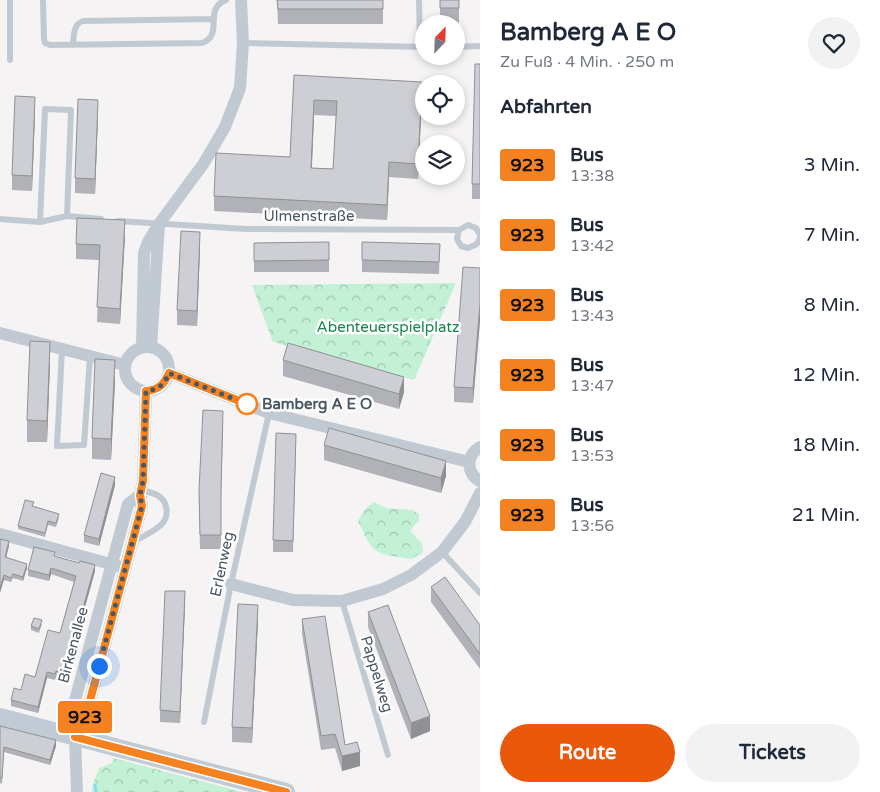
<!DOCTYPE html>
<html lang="de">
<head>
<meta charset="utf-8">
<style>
  :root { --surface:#fff; --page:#f2f2f3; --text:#1f2937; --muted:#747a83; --accent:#ea580c }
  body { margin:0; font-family:"Varela Round",sans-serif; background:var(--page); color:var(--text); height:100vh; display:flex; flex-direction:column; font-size:19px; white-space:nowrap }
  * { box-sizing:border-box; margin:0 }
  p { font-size:16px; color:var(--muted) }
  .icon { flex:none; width:28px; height:28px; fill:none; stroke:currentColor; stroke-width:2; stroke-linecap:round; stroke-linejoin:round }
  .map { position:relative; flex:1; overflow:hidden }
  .side { display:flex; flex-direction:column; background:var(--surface); width:400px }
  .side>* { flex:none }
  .badge { padding:0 10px; border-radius:4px; font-size:18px; line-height:32px }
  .needle { width:32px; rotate:23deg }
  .fabs { position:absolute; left:415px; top:15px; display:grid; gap:10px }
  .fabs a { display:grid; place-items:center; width:50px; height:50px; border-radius:50%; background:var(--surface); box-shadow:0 2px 8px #0003; font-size:25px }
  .you { position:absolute; width:25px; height:25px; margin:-12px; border:4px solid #fff; border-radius:50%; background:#1a73e8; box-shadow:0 0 0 8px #1a73e833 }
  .map>.badge { position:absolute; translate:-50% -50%; box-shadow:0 0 0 2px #fff }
  h2 { padding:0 20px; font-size:19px; line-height:45px }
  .round { display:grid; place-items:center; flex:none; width:52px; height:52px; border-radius:26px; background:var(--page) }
  .summary { display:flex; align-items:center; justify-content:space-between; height:85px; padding:0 20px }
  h1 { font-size:24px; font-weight:700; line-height:38px }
  .action { display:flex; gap:10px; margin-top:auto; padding:10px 20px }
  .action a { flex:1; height:58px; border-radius:30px; background:var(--accent); color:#fff; font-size:20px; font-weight:700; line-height:58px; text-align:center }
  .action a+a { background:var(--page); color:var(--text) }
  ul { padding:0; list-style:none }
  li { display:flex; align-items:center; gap:15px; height:70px; padding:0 20px }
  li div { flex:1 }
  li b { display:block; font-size:19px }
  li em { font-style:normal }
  li .badge { min-width:55px; font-weight:700; text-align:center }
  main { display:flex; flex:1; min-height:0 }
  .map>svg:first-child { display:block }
  .forest { fill:url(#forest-crowns) }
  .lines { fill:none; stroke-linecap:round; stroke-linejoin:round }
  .stream { stroke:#90daee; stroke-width:3 }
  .lane { stroke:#c1cad2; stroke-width:6 }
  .street { stroke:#c1cad2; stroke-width:12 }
  .secondary { stroke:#c1cbd6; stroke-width:18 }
  .wall { fill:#b0b2b7; fill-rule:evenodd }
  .shaded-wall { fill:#909195 }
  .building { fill:#cdcfd5; stroke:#909195; fill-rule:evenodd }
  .line-casing { stroke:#fff; stroke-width:11 }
  .line { stroke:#f58220; stroke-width:8 }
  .walk { stroke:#4a5661; stroke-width:5; stroke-dasharray:0 9 }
  .stop-dot { fill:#fff; stroke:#f58220; stroke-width:2.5 }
  .labels { text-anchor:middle; stroke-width:5; stroke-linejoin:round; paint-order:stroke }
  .street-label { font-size:15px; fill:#4a5661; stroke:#fff }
  .park-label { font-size:15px; fill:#17864f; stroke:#fff }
  .stop-label { font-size:15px; font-weight:bold; fill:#4a5661; stroke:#fff; text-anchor:start }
</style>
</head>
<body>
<main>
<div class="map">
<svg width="480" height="792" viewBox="0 0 480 792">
  <defs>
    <pattern id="forest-crowns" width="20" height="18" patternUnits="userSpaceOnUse" patternTransform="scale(1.25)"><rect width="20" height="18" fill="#c3f1d5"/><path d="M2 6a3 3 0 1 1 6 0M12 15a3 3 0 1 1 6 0" fill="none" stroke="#a0c6b0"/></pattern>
  </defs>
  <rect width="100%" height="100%" fill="#f5f3f3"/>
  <path class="forest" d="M456 283 414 380 273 342 252 285Z
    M374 502 386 508 412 510 419 514V520L410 531 422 543 423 552 412 559C374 553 375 557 358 521L364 510Z
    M113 758 243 792H92V787L99 768 112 763Z"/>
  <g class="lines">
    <path class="stream" d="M95 785 96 792"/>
    <path class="lane" d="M10 0V60
      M43 0 44 39 45 43 50 45 202 43C225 34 202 10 226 0
      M419 0 420 47
      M243 43 424 47
      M73 45C74 36 73 24 83 21L214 19
      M456 47 480 46
      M0 219 40 222 67 216 101 219
      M118 221 246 229 459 230
      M40 222 45 109 71 110 67 216
      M480 235 476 228 468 225 459 230 457 239 461 246 468 248 477 244 480 238
      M62 349 57 446 84 445 90 357
      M133 542C142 537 153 532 161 525 170 516 168 501 157 495 152 492 146 492 141 490
      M442 552 480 593
      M342 601 388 755
      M204 722 231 584 269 413"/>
    <path class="street" d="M159 224 204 163 225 127 240 88 243 43 241 0
      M0 333 125 365
      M125 369a22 22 0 1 1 44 0a22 22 0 1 1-44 0Z
      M142 347 144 253 148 242 159 224 151 347
      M169 373 269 413 469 462
      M480 447C466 456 466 473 480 481
      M0 534 118 566
      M231 584 293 600 342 601 383 589 411 575 442 552 465 522 480 493
      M75 737 84 723 142 506 140 495 143 481 146 391
      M77 792 75 737 70 719 128 504 140 495"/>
    <path class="secondary" d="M0 717 286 792"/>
  </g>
  <path class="wall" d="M277 0H383V24H278Z
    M440 0H459V23L440 22Z
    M480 64V199H472V184Z
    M294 75 422 98 418 179 389 177 387 220 214 211V196L290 157ZM314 115 336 116 333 169 312 168Z
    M35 112 32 191 12 190V175Z
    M98 115 95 194 75 193V178Z
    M125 235 120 324 97 322 99 260 76 259V244Z
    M329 242V272H254V243Z
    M362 242 440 244 439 274 362 272Z
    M200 247 197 326 177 325V310Z
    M480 268V320L473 403 454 402V387Z
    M283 360 404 392 399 409 283 376Z
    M50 364 47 442H27V420Z
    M115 381 111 460 92 459V438Z
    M223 426 221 500V549H200L199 490Z
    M296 445 293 552H273V540Z
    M324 445 446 476 441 493 324 460Z
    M115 485 99 546 84 542V535Z
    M33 506 59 518 56 527 48 525 45 537 18 529V526Z
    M0 539 9 546 6 557 27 568 23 581 13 578 11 582 4 580Z
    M55 556 95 571 73 650 67 680 56 678 55 680 47 678 38 713 11 706V700L21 690 35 677 60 633 74 582 51 574 49 581 28 576V570Z
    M431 587 480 625V669L431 602Z
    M185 603 180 723 160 722V710Z
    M368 612 430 731 411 739 368 627Z
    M302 619 345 745 360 766 342 771 335 748 321 750 302 634Z
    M258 620 252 743 232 742V727Z
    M42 624 39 633 31 630V626Z
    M0 726 56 746 50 765 4 752 2 784 0 783Z"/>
  <path class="shaded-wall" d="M422 82V98L418 179V164Z
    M35 97V112L32 191V176Z
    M98 100V115L95 194V179Z
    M314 100V115L311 183V168Z
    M389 162V177L387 220V205Z
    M125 220V235L120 324V309Z
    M200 232V247L197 326V311Z
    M480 304V320L473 403V388Z
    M50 342V364L47 442V421Z
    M115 360V381L111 460V439Z
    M404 377V392L399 409V394Z
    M446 461V476L441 493V478Z
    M115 477V485L99 546V539Z
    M9 541V546L5 561V557Z
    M27 564V568L23 581V577Z
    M95 565V571L73 650 67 680V674L73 644Z
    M51 568V574L49 581V575Z
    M4 575V580L0 593V588Z
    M185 591V603L180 723V712Z
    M258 605V620L252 743V728Z
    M47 672V678L38 713V707Z
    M430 716V731L411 739V723Z
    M56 740V746L50 765V760Z
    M360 752V766L342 771V756Z"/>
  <path class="building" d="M277 0H383V9H278Z
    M440 0H459V8H440Z
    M475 64H480V184H472Z
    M294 75 422 82 418 164 389 162 387 205 214 196 216 153 290 157ZM314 100 337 101 333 169 311 168Z
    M15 96 35 97 32 176 12 175Z
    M78 99 98 100 95 179 75 178Z
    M77 218 125 220 120 309 97 307 100 245 76 244Z
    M181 231 200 232 197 311 177 310Z
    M329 242V260L254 261V243Z
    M362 242 440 244 439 262 362 260Z
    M463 267 480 268V304L473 388 454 387Z
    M30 341 50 342 47 421 27 420Z
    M288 343 404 377 399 394 283 360Z
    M95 359 115 360 111 439 92 438Z
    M203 410 223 411 221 489V535H200L199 490Z
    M329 428 446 461 441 478 324 445Z
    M276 433 296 434 293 541 273 540Z
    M101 473 115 477 99 539 84 535Z
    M25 500 34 502 32 506 59 514 56 523 48 521 45 533 18 526Z
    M0 539 9 541 5 557 27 564 23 577 13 574 11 578 4 575 0 588Z
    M34 547 55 552 54 556 79 563 80 561 95 565 73 644 67 674 56 671 55 674 47 672 38 707 11 700 14 688 21 690 25 674 35 677 48 630 60 633 76 576 51 568 49 575 28 570Z
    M445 577 480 625V654L431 587Z
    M165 591H185L180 712 160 710Z
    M238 604 258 605 252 728 232 727Z
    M388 605 430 716 411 723 368 612Z
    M325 616 345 745 357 742 360 752 342 756 335 734 321 736 302 619Z
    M34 618 42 620 39 629 31 626Z
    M0 726 56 740 50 760 4 747 2 778H0Z"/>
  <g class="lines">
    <defs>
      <path id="line" d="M247 404 169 373C164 385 158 390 146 391L143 481 140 495 142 506 84 723 75 737 286 792"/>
    </defs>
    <use href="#line" class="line-casing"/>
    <use href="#line" class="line"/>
    <path class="walk" d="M99 666 142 506 140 495 143 481 146 391C158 390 164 385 169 373L247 404"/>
  </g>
  <circle class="stop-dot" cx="247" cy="404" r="10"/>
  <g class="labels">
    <g class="street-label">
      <text x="309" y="221">Ulmenstraße</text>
      <text transform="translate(222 564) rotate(-78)" y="5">Erlenweg</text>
      <text transform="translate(73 645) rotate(-75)" y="5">Birkenallee</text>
      <text transform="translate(377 674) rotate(73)" y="5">Pappelweg</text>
    </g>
    <g class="park-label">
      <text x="388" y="332">Abenteuerspielplatz</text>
    </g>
    <g class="stop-label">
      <text x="262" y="409">Bamberg A E O</text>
    </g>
  </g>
</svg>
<div class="fabs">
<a><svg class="needle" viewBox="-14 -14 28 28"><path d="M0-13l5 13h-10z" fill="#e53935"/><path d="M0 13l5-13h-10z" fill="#747a83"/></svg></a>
<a><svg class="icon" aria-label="locate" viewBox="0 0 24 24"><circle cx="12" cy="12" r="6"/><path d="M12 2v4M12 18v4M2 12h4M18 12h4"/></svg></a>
<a><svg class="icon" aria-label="layers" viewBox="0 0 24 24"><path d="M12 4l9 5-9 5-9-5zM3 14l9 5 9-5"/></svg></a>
</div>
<div class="you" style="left:99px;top:666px"></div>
<b class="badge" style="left:85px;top:717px;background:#f58220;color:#111">923</b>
</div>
<section class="side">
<div class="summary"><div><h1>Bamberg A E O</h1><p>Zu Fuß · 4 Min. · 250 m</p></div><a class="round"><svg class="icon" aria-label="heart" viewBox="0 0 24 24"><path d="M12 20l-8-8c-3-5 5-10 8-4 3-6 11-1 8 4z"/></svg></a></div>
<h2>Abfahrten</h2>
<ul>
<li><span class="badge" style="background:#f58220;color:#111">923</span><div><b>Bus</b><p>13:38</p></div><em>3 Min.</em></li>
<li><span class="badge" style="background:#f58220;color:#111">923</span><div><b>Bus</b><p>13:42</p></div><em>7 Min.</em></li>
<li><span class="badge" style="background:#f58220;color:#111">923</span><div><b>Bus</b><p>13:43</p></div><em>8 Min.</em></li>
<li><span class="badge" style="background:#f58220;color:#111">923</span><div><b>Bus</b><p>13:47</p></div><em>12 Min.</em></li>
<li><span class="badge" style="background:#f58220;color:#111">923</span><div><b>Bus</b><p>13:53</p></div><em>18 Min.</em></li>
<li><span class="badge" style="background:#f58220;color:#111">923</span><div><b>Bus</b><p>13:56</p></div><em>21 Min.</em></li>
</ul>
<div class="action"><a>Route</a><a>Tickets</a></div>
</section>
</main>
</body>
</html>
